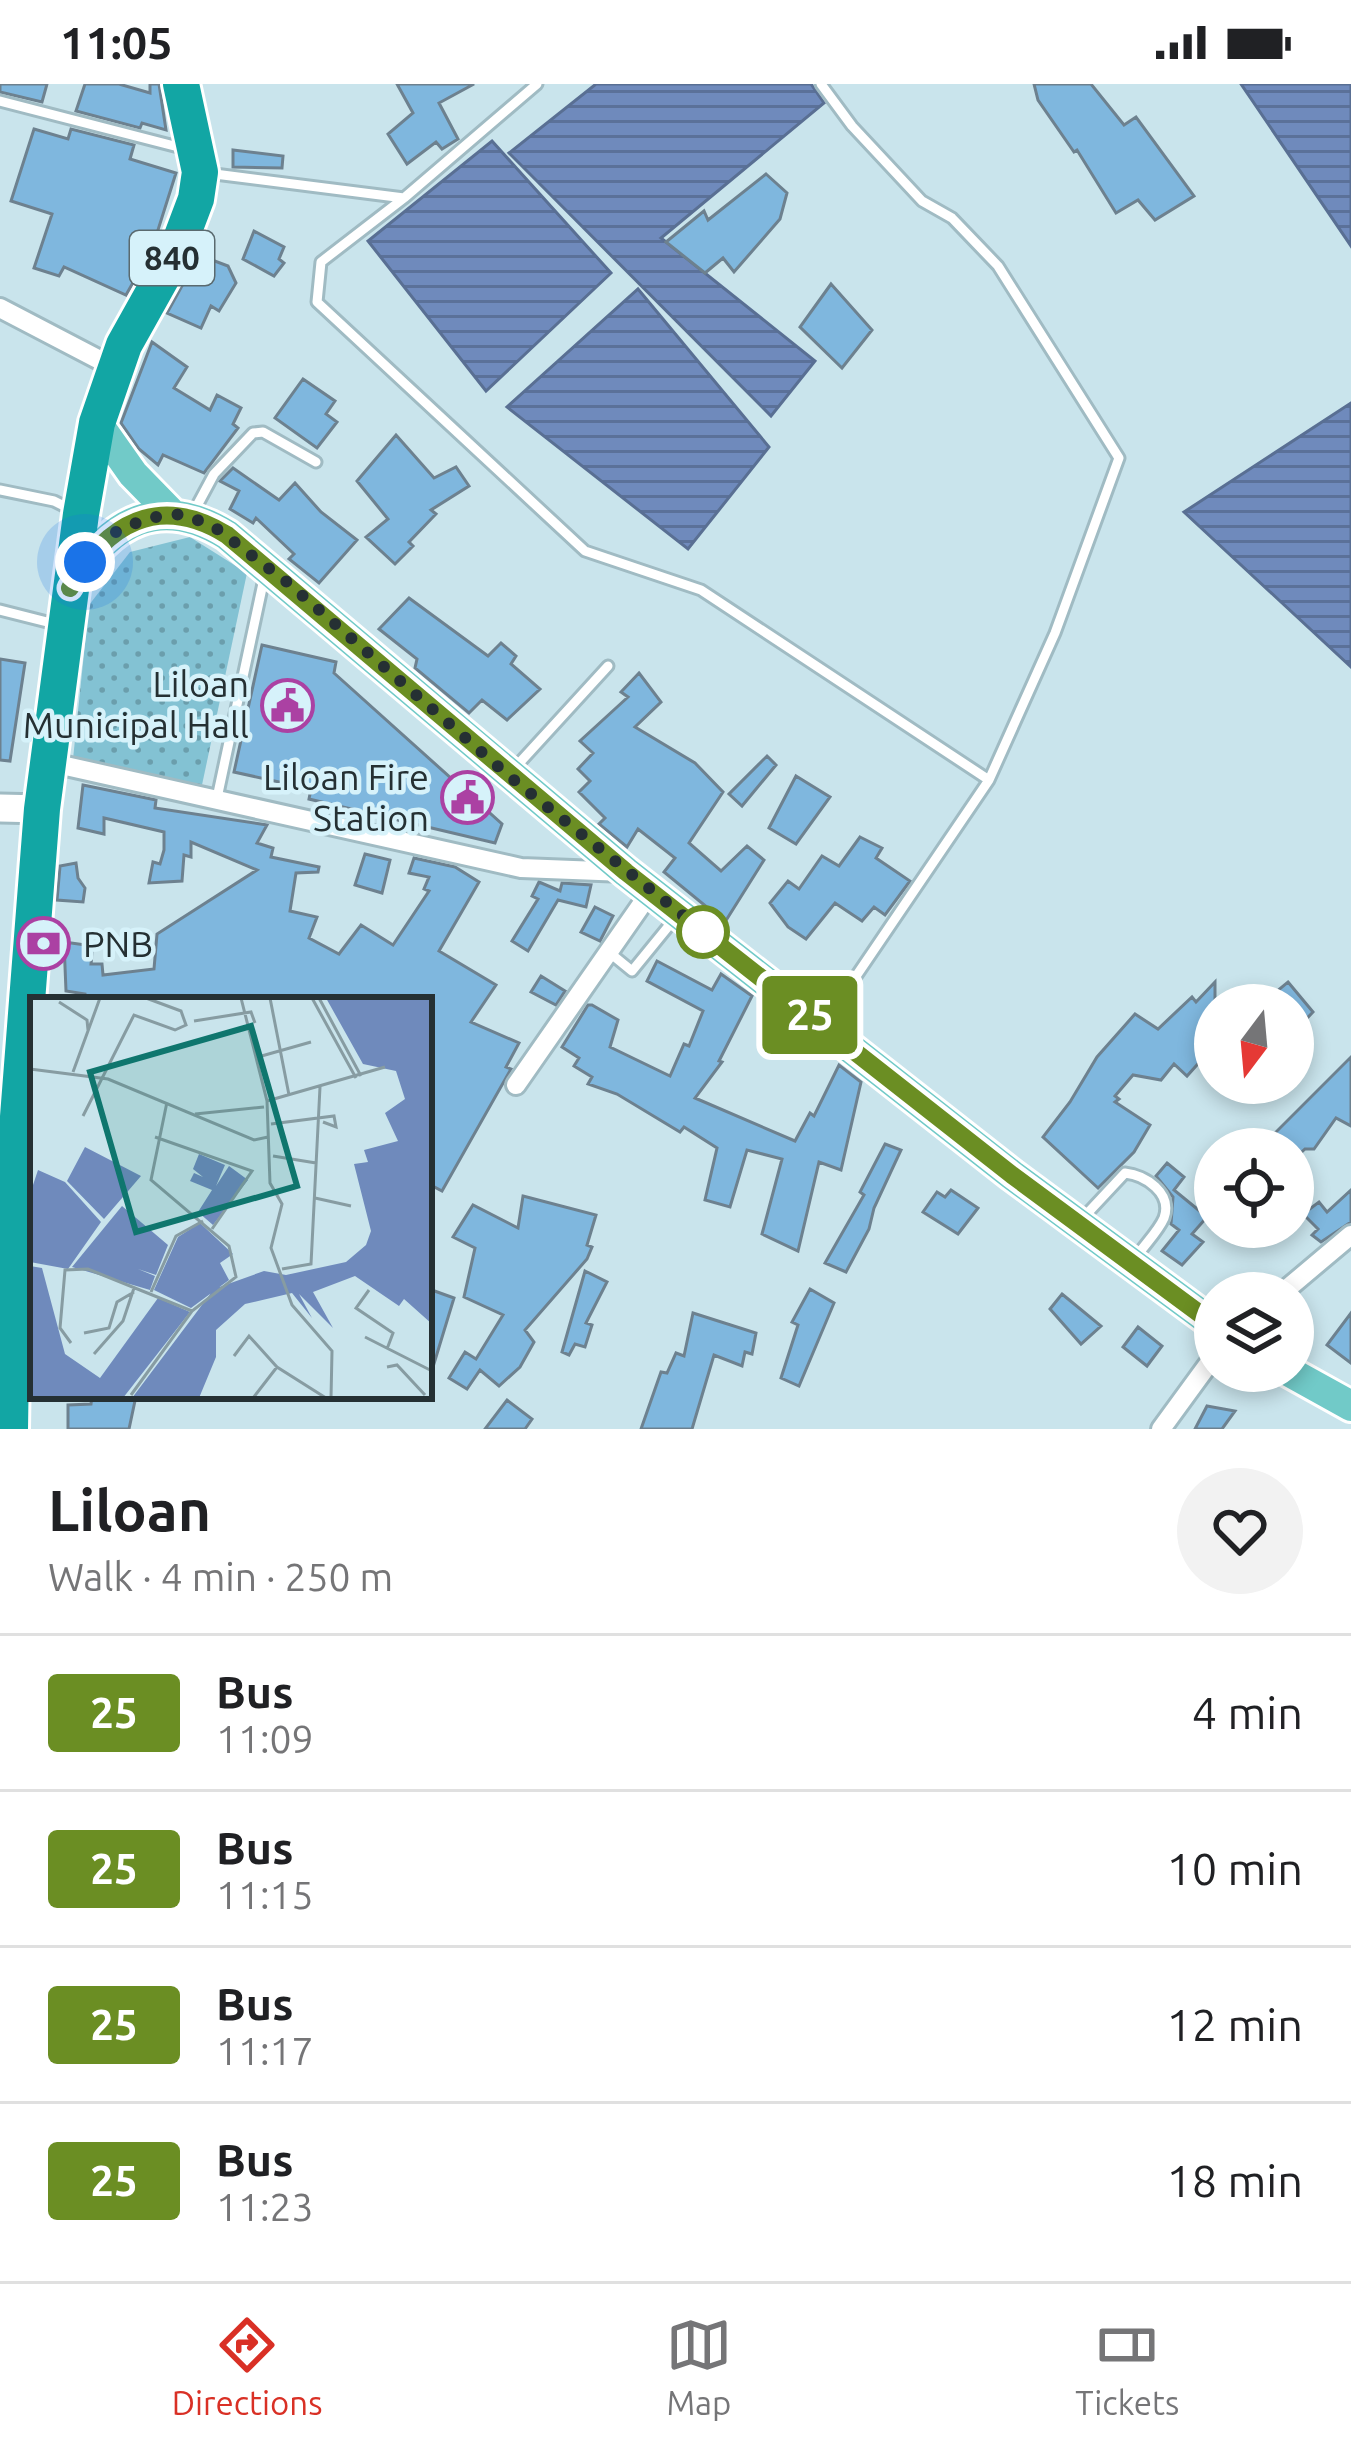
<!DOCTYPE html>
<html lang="en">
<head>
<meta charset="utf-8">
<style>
  :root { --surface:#fff; --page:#f2f2f2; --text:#202124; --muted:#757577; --line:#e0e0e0; --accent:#d93025 }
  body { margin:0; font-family:Ubuntu,sans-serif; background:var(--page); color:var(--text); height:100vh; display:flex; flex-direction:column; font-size:45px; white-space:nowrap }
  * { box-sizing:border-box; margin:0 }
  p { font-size:39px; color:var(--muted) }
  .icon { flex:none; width:66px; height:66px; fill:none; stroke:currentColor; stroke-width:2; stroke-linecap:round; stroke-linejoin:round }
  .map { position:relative; height:1345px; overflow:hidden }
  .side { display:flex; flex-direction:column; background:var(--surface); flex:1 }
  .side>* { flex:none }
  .badge { padding:0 24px; border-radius:9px; font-size:42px; line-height:78px }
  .needle { width:78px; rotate:196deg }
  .controls { position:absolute; left:1194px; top:900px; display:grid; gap:24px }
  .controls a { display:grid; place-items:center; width:120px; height:120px; border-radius:50%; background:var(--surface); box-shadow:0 6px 18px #0003; font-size:60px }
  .you { position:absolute; width:60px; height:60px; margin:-30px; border:9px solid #fff; border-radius:50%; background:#1a73e8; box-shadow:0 0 0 18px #1a73e833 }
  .map>.badge { position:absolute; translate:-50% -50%; box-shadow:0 0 0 6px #fff }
  .round { display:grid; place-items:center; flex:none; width:126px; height:126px; border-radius:63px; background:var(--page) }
  .overview { display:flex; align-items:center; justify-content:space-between; height:204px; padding:0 48px }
  h1 { font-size:57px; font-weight:700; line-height:90px }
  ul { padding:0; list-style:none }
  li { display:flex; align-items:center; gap:36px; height:156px; padding:0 48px; border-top:3px solid var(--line) }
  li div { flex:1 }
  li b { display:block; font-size:45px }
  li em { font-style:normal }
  li .badge { min-width:132px; font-weight:700; text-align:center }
  .status { display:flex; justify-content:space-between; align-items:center; height:84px; padding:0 60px; background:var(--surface); direction:ltr }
  .status svg { height:33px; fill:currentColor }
  .dock { display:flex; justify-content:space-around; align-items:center; height:168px; border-top:3px solid var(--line); background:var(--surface); font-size:33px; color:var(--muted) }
  .dock a { display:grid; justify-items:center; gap:6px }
  .dock .on { color:var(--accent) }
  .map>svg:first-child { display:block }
  .park { fill:url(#park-dots) }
  .water { fill:url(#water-rules); stroke:#596f93; stroke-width:3 }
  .building { fill:#7fb7de; stroke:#6d818f; stroke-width:3 }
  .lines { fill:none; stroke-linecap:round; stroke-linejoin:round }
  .lane-casing { stroke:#a0bbc3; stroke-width:15 }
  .street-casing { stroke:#a0bbc3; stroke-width:24 }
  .secondary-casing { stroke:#a0bbc3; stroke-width:33 }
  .primary-casing { stroke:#fff; stroke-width:36 }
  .highway-casing { stroke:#fff; stroke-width:42 }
  .lane { stroke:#fff; stroke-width:9 }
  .street { stroke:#fff; stroke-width:18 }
  .secondary { stroke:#fff; stroke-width:27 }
  .primary { stroke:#71cac8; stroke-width:30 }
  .highway { stroke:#12a6a4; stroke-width:36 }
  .line-casing { stroke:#fff; stroke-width:27 }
  .line { stroke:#6b8e23; stroke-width:18 }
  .walk { stroke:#253033; stroke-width:12; stroke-dasharray:0 21.6 }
  .stop-dot { fill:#fff; stroke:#6b8e23; stroke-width:6 }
  .labels { text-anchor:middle; stroke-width:9; stroke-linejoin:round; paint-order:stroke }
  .shield { fill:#d6f2fa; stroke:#5a6a6f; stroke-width:3 }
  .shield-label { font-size:33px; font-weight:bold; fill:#253033 }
  .poi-label { font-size:36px; fill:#253033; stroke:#d6f2fa; text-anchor:end }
  .inset-road { fill:none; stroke:#879ca2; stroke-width:3 }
  .view { fill:#0f766e; fill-opacity:0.15; stroke:#0f766e; stroke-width:6 }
  .inset-edge { fill:none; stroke:#253033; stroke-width:6 }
</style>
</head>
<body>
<div class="status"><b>11:05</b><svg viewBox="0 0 49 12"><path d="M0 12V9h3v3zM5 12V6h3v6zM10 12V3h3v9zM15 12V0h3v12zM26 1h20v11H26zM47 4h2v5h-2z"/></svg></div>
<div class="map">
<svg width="1351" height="1345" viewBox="0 0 1351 1345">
  <defs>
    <pattern id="park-dots" width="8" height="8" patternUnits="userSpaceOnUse" patternTransform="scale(3)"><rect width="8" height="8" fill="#83c2d3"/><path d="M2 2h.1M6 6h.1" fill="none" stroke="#6b9eac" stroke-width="1.8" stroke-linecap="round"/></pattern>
    <pattern id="water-rules" width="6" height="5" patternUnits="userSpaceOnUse" patternTransform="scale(3)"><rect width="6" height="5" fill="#6f8abc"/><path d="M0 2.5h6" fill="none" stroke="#5b7199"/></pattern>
  </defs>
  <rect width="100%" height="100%" fill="#c9e4ec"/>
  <path class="park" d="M190 453 247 489 202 701 73 675 89 521 130 468Z"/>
  <path class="water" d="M596 0H811L824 19 661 154 815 277 771 332 509 69Z
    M1241 0H1351V162Z
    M492 57 611 189 486 307 368 157Z
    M638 205 769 363 688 465 507 323Z
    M1351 319V583L1184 428Z"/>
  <path class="building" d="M0 0H47L42 18 0 8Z
    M85 0H119L150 9V0H159L166 46 142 39 140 44 76 27Z
    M397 0H474L439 19 458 55 442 65 436 58 407 80 388 50 413 29Z
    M1034 0H1091L1124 41 1136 33 1194 112 1155 136 1138 116 1116 129 1077 66 1074 68 1038 16Z
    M34 45 68 55 71 45 134 61 130 75 176 89 152 165 126 211 64 183 59 192 34 184 52 130 11 117Z
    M233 66 283 72 282 84 233 83Z
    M766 90 787 109 780 135 734 188 723 174 705 189 666 158 704 127 708 136Z
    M254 147 284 163 279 175 284 179 274 192 243 175Z
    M199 171 228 182 236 199 219 227 211 222 201 244 167 229Z
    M831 200 872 246 842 284 800 243Z
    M152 258 187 283 174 304 210 326 217 311 241 324 233 340 238 344 204 389 163 371 158 381 139 365 121 339Z
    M303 295 335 317 326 330 337 338 317 364 275 334Z
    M396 351 434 394 456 383 469 402 431 426 436 430 409 458 413 462 395 480 366 453 388 435 357 397Z
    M233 384 279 416 295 399 321 428 357 456 319 499 289 475 294 470 256 434 253 439 230 425 239 407 220 397Z
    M409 514 488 572 501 559 516 572 511 580 540 605 507 636 482 616 469 629 415 584 417 575 379 545Z
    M262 561 336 578 334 589 502 740 495 759 309 715 311 705 234 688Z
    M0 575 25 579 10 677 0 676Z
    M639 589 661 618 635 643 695 679 723 708 689 759 721 787 747 762 764 776 725 838 664 788 675 774 638 745 627 763 599 740 605 734 579 708 590 697 578 685 593 669 580 657 628 613 621 608Z
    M767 672 776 681 742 722 729 710Z
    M796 692 830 713 796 760 769 744Z
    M83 701 156 716 155 724 267 741 257 759 273 764 271 773 319 783 318 788 296 789 290 827 317 833 309 854 339 870 361 841 393 861 429 807 424 805 429 793 409 789 414 774 455 783 479 798 439 867 496 901 471 938 519 959 506 983 511 985 442 1107 429 1100V916H85V910L66 907 64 858 93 862 91 880H102L103 891 154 885 157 850 257 786 191 758V773L184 771 182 797 149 799 153 778 160 780 164 766V748L104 734V750L78 744Z
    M860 753 882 764 876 774 910 797 885 831 874 823 862 837 835 819 806 855 788 843 770 819 788 797 799 805 822 772 839 782Z
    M365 770 390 776 382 809 355 801Z
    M76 779 78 794 85 804 83 818 57 816 60 782Z
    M539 798 560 807 562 799 591 801 586 823 558 816 528 867 512 857 538 815 532 812Z
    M595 823 613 832 600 857 581 848Z
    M657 877 712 906 721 890 752 912 719 977 722 978 695 1014 795 1057 810 1029 814 1032 839 981 861 998 841 1086 819 1078 798 1167 762 1150 782 1075 747 1066 730 1123 705 1116 717 1064 684 1043 680 1048 617 1010 588 1000 592 993 574 982 579 974 562 963 588 921H592L618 936 610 963 670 992 684 960 689 962 703 927 647 897Z
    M541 892 565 907 556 921 531 908Z
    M1215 898V952L1197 966 1204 973 1187 992 1174 980 1161 996 1133 991 1115 1012 1119 1015 1115 1018 1150 1041 1134 1068 1098 1104 1043 1053 1070 1018 1097 973 1135 930 1158 945 1192 913 1196 918Z
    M1288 898 1313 928 1293 949V921H1280L1271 912Z
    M1351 973V1042L1336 1034 1314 1065H1305L1293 1076V1065H1259Z
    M885 1060 901 1066 874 1124 869 1145 846 1188 825 1179 864 1111 860 1108Z
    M1167 1079 1184 1093 1174 1106 1207 1133 1192 1150 1203 1158 1182 1181 1162 1167 1179 1146 1171 1140 1173 1113 1156 1092Z
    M951 1106 978 1124 958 1150 923 1128 937 1108 945 1113Z
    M1351 1106V1138L1321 1158 1312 1151 1318 1145 1303 1130 1319 1118 1327 1128Z
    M523 1112 596 1131 587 1161 592 1163 587 1175 525 1246 534 1258 520 1283 499 1302 480 1286 467 1305 449 1294 465 1268 476 1275 503 1231 464 1213 475 1164 453 1153 473 1121 518 1144Z
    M585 1187 607 1198 586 1239 592 1241 585 1263 575 1260 569 1271 562 1268Z
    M429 1205 454 1214 433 1283 429 1282Z
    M810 1205 834 1219 799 1302 781 1294 798 1241 792 1238Z
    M1062 1210 1101 1242 1081 1260 1050 1225Z
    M693 1229 756 1249 752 1270 745 1268 742 1282 714 1271 692 1345H641L661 1288 667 1289 676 1269 684 1272Z
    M1351 1229V1279L1327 1261Z
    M1138 1243 1162 1262 1147 1282 1123 1263Z
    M92 1312H136L129 1345H68V1321L91 1320Z
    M507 1316 532 1335 525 1345H485Z
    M1207 1322 1235 1327 1222 1345H1195Z"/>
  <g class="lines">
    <defs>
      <path id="lane" d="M537 0 404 114 321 178 317 218 585 467 701 506 989 696
        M821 0 852 42 922 117 952 134 998 182 1119 374 1055 549 989 696 825 938
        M0 17 186 65
        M207 89 404 114
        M0 406 54 417 70 425
        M192 431 214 390 253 349 263 348 316 378
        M0 526 59 541
        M512 687 608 582
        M217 714 265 490
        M610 869 632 887 676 833
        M1083 1134 1125 1089C1145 1091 1173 1109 1164 1134 1158 1148 1143 1162 1135 1175"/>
      <path id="street" d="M0 224 115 284
        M48 678 521 784 625 788
        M516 1001 651 807
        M1282 1209 1351 1151
        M1161 1345 1215 1271"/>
      <path id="secondary" d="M0 724 42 725"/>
      <path id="primary" d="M97 339 133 390 172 430
        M73 499C110 436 161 410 227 451L626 788 1012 1091 1215 1241
        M1288 1287 1351 1322"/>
      <path id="highway" d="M10 1345 14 1084 42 725 81 430 97 339 124 261 176 168 196 115 200 88 181 0"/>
    </defs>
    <use href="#lane" class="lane-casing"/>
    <use href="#street" class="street-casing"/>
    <use href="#secondary" class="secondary-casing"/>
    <use href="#primary" class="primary-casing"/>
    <use href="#highway" class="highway-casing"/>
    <use href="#lane" class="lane"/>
    <use href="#street" class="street"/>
    <use href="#secondary" class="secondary"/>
    <use href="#primary" class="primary"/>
    <use href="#highway" class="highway"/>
  </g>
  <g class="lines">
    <defs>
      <path id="line" d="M70 504C106 439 159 409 227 451L626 788 1012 1091 1215 1241"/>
    </defs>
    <use href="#line" class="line-casing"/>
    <use href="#line" class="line"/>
    <path class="walk" d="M85 478 114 449 147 434 181 430 213 442 287 498 509 692 715 857 703 848"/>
  </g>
  <defs>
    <symbol id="civic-ring" viewBox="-11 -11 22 22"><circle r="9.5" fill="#d6f2fa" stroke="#ab41a3" stroke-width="1.5"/><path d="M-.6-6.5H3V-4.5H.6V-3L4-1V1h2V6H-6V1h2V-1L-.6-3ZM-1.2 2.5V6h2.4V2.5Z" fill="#ab41a3"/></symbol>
    <symbol id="bank-ring" viewBox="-11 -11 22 22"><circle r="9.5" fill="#d6f2fa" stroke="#ab41a3" stroke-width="1.5"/><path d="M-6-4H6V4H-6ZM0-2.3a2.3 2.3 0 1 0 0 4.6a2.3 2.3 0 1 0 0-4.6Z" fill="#ab41a3"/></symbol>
  </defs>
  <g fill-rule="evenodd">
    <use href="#civic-ring" x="258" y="592" width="59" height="59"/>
    <use href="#civic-ring" x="438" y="684" width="59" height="59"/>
    <use href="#bank-ring" x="14" y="830" width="59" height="59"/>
  </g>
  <circle class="stop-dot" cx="703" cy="848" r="24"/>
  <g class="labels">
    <rect class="shield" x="130" y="147" width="84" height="54" rx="9"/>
    <g class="shield-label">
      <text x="172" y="186">840</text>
    </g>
    <g class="poi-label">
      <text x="249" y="613">Liloan<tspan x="249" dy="41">Municipal Hall</tspan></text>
      <text x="429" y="706">Liloan Fire<tspan x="429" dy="41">Station</tspan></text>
      <text x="83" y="873" text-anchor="start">PNB</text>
    </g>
  </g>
  <g transform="translate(30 913)">
    <rect width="402" height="402" fill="#c9e4ec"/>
    <path d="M296 1H402V327L374 302 369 309 325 279 283 295 303 331 269 297 282 321 262 296 215 307 186 333V360L169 401H102L184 292 234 274 256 278 316 265 336 248 341 234 324 167 338 165 334 153 368 144 355 116 375 102 366 74 333 67ZM55 150 111 179 74 222 37 184ZM169 157 195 168 186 189 199 169 218 183 183 228 168 215 182 193 160 184 164 176 173 180 163 172ZM8 173 35 185 71 225 38 272 0 265V197ZM92 209 138 248 126 278 108 272 125 279 120 293 42 270ZM170 226 203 257 190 266 199 283 161 311 124 293 148 240ZM0 269 12 271 35 357 70 381 128 301 160 315 93 401H0Z" fill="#6f8abc"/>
    <path class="inset-road" d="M211 1 237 104 240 186 252 207 241 251 262 308 302 354 301 401M240 1 259 98M282 1 326 81M289 1 331 79M29 5 57 23 58 33M164 24 221 15 225 26M228 60 281 45M0 72 78 82 224 143 238 140M43 75 70 1M237 104 355 70M165 117 234 110M53 119 104 18 145 33 156 28 151 14 116 1M241 127 304 119 306 130 293 125M125 140 222 174 182 232M243 159 286 166M285 201 321 209M252 272 281 267 290 90M339 293 326 311 363 336 357 352M121 295 146 239 173 224M54 336 79 331 87 305 104 295M335 340 402 374M41 346 30 331 35 273 58 272 162 314M64 357 93 324 104 291M204 359 219 339 247 370 296 401M357 370 367 368 395 398M101 398 162 314 206 280 199 249 121 183 137 105M223 401 247 370"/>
    <path class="view" d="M221 29 267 189 106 235 60 75Z"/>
    <rect width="402" height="402" class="inset-edge"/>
  </g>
</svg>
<div class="controls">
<a><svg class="needle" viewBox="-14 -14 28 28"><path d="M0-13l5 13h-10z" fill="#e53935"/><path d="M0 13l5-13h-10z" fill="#757577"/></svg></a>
<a><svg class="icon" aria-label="locate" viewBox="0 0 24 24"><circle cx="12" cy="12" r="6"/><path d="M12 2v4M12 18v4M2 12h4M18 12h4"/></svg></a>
<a><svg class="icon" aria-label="layers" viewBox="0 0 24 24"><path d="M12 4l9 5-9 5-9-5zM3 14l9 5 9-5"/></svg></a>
</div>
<div class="you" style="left:85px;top:478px"></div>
<b class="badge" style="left:810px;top:931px;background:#6b8e23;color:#fff">25</b>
</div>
<section class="side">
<div class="overview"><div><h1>Liloan</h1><p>Walk · 4 min · 250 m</p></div><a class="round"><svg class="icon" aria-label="heart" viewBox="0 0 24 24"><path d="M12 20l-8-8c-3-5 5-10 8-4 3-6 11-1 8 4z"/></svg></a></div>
<ul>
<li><span class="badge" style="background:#6b8e23;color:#fff">25</span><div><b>Bus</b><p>11:09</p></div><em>4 min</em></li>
<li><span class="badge" style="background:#6b8e23;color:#fff">25</span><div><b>Bus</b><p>11:15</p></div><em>10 min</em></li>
<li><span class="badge" style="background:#6b8e23;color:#fff">25</span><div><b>Bus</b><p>11:17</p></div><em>12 min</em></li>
<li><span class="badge" style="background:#6b8e23;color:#fff">25</span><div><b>Bus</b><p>11:23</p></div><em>18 min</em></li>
</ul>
</section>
<nav class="dock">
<a class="on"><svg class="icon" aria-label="directions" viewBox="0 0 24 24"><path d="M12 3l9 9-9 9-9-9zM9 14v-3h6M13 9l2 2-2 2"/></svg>Directions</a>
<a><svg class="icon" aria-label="map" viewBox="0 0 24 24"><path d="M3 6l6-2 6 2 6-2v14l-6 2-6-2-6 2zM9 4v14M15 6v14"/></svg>Map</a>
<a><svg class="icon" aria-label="tickets" viewBox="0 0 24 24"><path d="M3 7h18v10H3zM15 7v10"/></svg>Tickets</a>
</nav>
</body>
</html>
